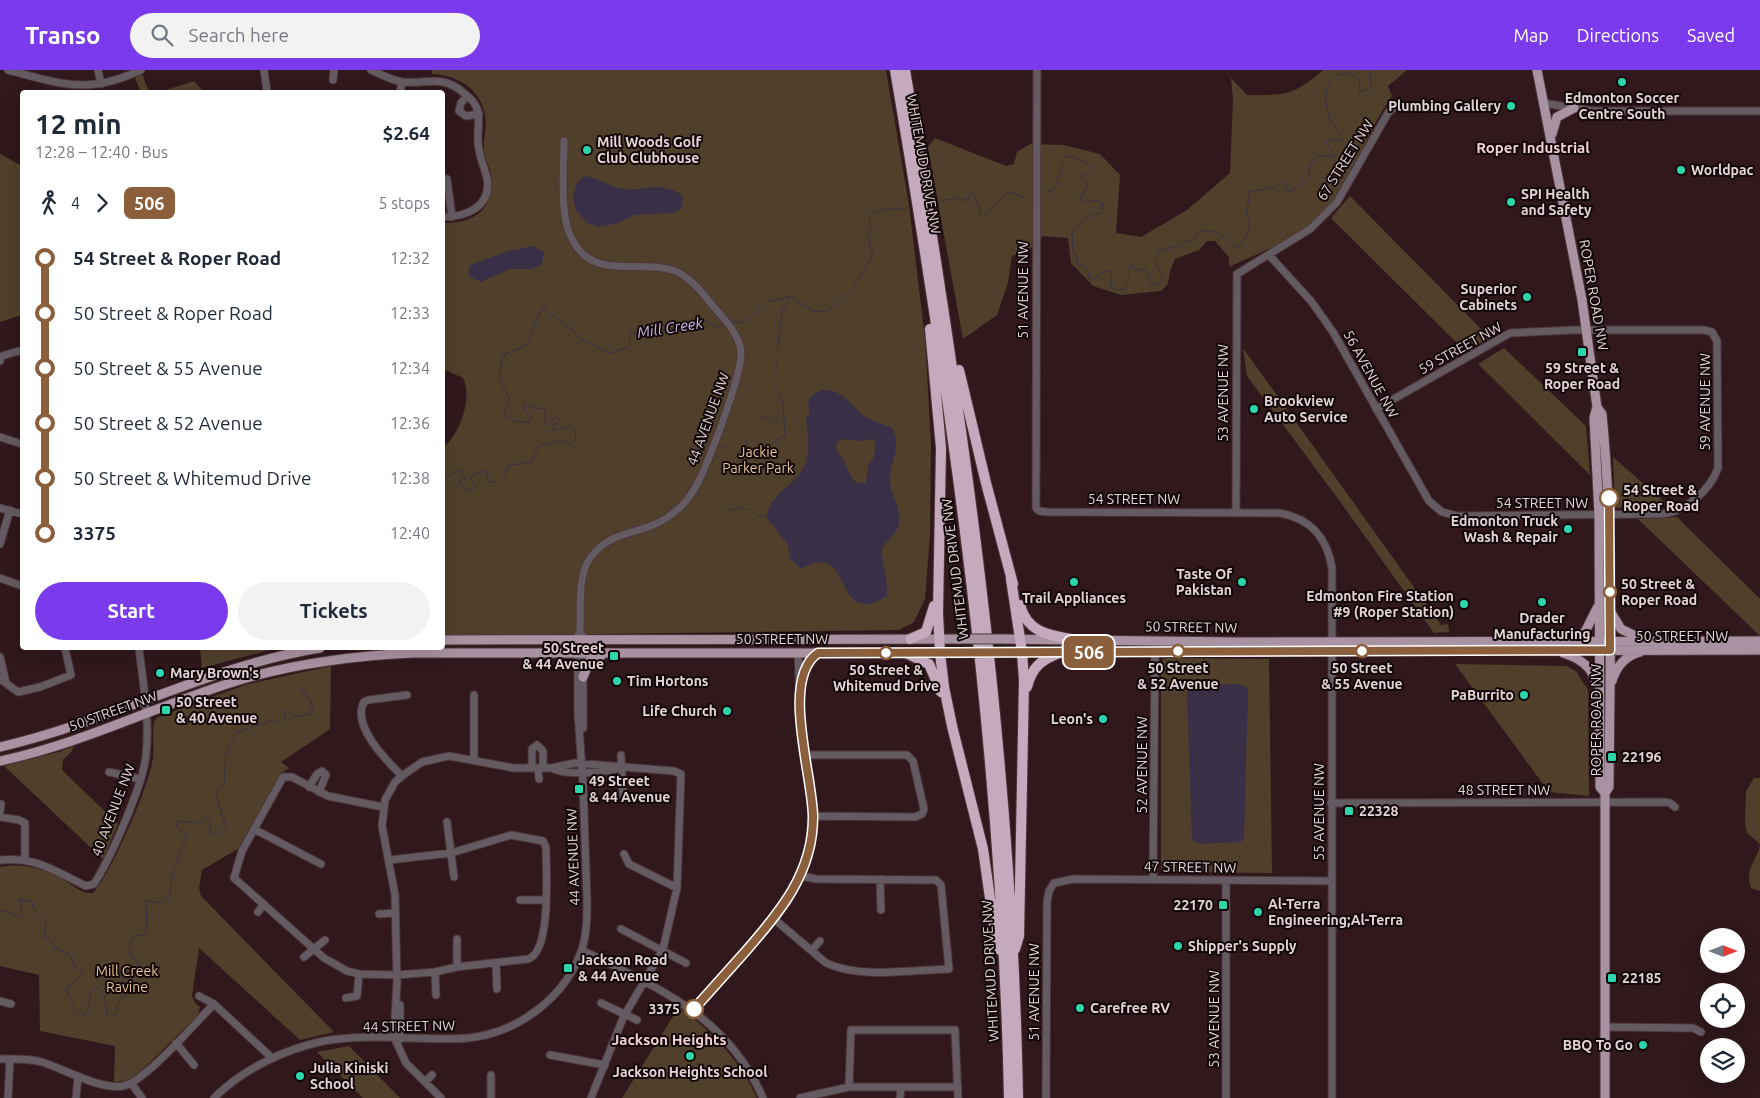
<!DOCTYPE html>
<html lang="en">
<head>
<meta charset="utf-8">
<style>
  :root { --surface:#fff; --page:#f2f2f3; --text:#1f2937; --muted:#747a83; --accent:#7c3aed }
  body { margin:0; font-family:Ubuntu,sans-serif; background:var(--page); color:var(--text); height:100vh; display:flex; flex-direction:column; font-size:19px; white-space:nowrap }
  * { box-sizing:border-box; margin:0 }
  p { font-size:16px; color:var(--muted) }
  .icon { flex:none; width:28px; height:28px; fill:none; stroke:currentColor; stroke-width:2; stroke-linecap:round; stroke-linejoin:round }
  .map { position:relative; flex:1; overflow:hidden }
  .side { position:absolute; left:20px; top:20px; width:425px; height:560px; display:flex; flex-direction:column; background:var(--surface); border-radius:5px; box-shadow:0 5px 20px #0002 }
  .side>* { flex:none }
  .badge { padding:0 10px; border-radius:8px; font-size:18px; line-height:32px }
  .needle { width:32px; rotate:90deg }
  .buttons { position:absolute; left:1700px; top:858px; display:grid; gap:10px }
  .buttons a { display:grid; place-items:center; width:45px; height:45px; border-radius:50%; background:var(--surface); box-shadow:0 5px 20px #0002; font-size:25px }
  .map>.badge { position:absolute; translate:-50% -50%; box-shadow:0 0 0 2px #fff }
  .legs { display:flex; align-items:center; gap:8px; height:55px; padding:0 15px; font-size:16px }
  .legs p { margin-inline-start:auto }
  .summary { display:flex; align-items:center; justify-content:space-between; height:85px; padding:0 15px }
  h1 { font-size:28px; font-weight:700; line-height:38px }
  .action { display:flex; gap:10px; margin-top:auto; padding:10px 15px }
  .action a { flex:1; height:58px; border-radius:30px; background:var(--accent); color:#fff; font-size:20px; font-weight:700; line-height:58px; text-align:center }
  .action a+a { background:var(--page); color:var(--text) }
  ul { padding:0 15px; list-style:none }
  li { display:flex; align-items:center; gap:18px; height:55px; font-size:19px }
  li i { display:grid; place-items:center; width:8px; height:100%; margin:0 6px; background:currentColor }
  li i::after { content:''; width:12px; height:12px; margin:-6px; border:4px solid; border-radius:50%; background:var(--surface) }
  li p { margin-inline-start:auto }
  li:first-child i { background:linear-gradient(#0000 50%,currentColor 0) }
  li:last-child i { background:linear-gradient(currentColor 50%,#0000 0) }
  header { display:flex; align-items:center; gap:30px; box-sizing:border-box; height:70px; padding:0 25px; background:var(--accent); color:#fff }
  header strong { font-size:24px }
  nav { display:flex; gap:28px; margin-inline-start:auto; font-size:18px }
  .search { width:350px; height:45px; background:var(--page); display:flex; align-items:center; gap:12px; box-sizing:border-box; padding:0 18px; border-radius:28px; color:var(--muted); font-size:19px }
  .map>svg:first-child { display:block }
  .green { fill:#50402b }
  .water { fill:#392f46; fill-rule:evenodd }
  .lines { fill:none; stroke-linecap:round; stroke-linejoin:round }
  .stream { stroke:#392f46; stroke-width:1 }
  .minor-casing { stroke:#4d363a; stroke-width:9 }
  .major-casing { stroke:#4d363a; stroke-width:11 }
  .highway-casing { stroke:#4d363a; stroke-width:12 }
  .minor { stroke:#645a61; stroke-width:7 }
  .major { stroke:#a993a2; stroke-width:9 }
  .highway { stroke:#c4aabc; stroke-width:10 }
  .major-bridge-casing { stroke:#4d363a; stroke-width:11; stroke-linecap:butt }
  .major-bridge { stroke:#a993a2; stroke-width:9 }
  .line-1-casing { stroke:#fff; stroke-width:11 }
  .line-1 { stroke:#8b5e3c; stroke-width:8 }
  .poi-dot { fill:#2dd5ab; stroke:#110708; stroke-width:2 }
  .stop-1-dot { fill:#fff; stroke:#8b5e3c; stroke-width:2.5 }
  .labels { text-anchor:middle; stroke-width:4; stroke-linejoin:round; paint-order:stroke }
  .poi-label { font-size:14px; font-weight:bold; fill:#e5d4d6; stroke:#110708; text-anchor:start }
  .street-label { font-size:14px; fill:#e5d4d6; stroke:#110708 }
  .park-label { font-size:14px; fill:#e6c396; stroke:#110708 }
  .stop-label { font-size:14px; font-weight:bold; fill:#e5d4d6; stroke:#110708 }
  .neighbourhood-label { font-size:15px; font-weight:bold; fill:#f2d0d5; stroke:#110708 }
  .water-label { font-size:15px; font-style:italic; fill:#cfbaeb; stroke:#110708 }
</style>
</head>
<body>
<header>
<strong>Transo</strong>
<div class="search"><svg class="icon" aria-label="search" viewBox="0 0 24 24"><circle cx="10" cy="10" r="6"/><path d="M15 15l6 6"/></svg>Search here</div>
<nav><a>Map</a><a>Directions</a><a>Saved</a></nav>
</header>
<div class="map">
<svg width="1760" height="1028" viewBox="0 0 1760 1028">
  <rect width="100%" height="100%" fill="#30181c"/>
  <path class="green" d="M432 0H886L909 135 925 268 931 373 930 464 925 529 914 552 899 560 443 566V377C460 365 473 327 463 308L443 299V153C473 154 496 139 491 105 490 96 484 89 484 80 483 70 486 62 486 53 485 22 460 5 432 4Z
    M1323 0H1407L1388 16 1392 26C1364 65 1351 120 1313 152 1289 172 1257 184 1229 197V187L1215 171H1207L1199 180 1175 189 1170 201 1168 214 1161 221 1121 225 1093 216 1071 193 1068 168 1043 166 1030 179 1012 186 1008 213 997 245 963 269 928 77 935 68 1006 96 1014 94 1017 82 1030 74 1063 75 1100 84 1120 105 1116 163 1141 167 1187 140 1230 103 1233 30 1231 8 1247 25C1286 25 1293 26 1323 0Z
    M142 4 149 22H141L135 8Z
    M194 11 203 21 211 22H160Z
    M0 84 22 96V245L0 252Z
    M1350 126 1490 268 1465 281 1331 148Z
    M1243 278 1441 555 1448 554 1449 562 1434 563 1344 437 1247 306Z
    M1504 278 1586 356 1590 405 1478 294Z
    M1613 387 1668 435 1615 438Z
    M1677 447 1760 529V566L1638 449Z
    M200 578H277L202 598Z
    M1167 588 1269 589 1272 803 1161 802V597L1163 589Z
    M1455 594 1566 596 1576 601 1588 620 1589 726 1549 722Z
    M331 596 330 659 281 692 289 698 280 704 238 779 202 800 199 818 201 826 334 962 300 970 199 878 192 926 195 933 200 937 198 945 132 1010 114 1012 115 976 40 961 39 905 0 896V797C19 793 40 797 58 806 68 811 81 825 93 823 110 806 148 718 152 693 155 679 152 665 154 651L158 647 248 614Z
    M73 676 72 681 63 690 62 700 118 754 103 789 4 696 59 682Z
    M1754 708H1760V774L1747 763 1745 751 1746 721Z
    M1760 775V821L1751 818C1744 800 1757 790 1760 775Z
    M679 937C712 962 740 990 757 1028H622Z
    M349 976 400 1028H363L317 982Z"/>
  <path class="water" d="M585 106C599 108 611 118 626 119 648 121 661 110 683 126L682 138 673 143 634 145 618 153 599 157 587 153 576 140 573 127 577 112Z
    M532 176 544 182 542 194 532 199H509L481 212 470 207 469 197 473 194 508 181Z
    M822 320C849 320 849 339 870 349 877 353 884 354 892 358 903 380 889 390 890 411 891 425 901 438 899 453 898 463 887 470 882 478 881 494 889 509 887 526 832 562 854 467 802 499L790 489 788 475 767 448C767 425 797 415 805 394 811 380 807 361 806 346L810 344 808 331 812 325ZM844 369 858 371 873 369 876 375 873 389 868 396 866 413C852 416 849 403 845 393 843 388 838 384 836 379L837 372Z
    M1239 614 1246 617 1248 621 1244 767 1241 772 1199 774 1192 769 1187 622 1193 615Z"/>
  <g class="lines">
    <path class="stream" d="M1047 122 1055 119 1064 87 1071 86 1092 96V100L1081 107 1088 116 1080 128 1086 132 1098 130 1103 133 1101 143C1088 144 1081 154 1072 163L1073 182 1077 187 1076 193 1087 198 1089 208 1093 210 1105 201 1110 202 1112 208 1110 217 1115 220 1125 219 1131 195 1139 200 1147 199 1150 214H1158L1164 207C1158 197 1151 193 1159 181L1182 175 1186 170 1193 172 1198 162C1211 157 1228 168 1236 177L1240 176 1249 159V149L1246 145 1250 122 1276 117 1282 110 1286 114V122L1295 119 1309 106 1310 96 1317 86 1334 87V83L1326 73 1330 70H1341L1342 67C1339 61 1334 57 1331 51 1323 32 1321 3 1349 3L1360 10 1359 22 1366 20 1372 16 1370 5 1372 0
      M941 131 956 128 968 131 969 124H973L979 136 980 146 982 148C990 143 1003 123 1009 122 1015 122 1019 127 1025 128
      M729 251 744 253 768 232 790 226 813 241 825 242 852 220 873 185 868 168 871 155 869 146 885 139H904
      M777 283 782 242 790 226
      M777 299V292
      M776 311V303
      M759 348 769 347 771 352
      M774 352 782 341
      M745 368 749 380
      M709 371 710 372
      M716 374 725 377
      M769 376 785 365 783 332 775 317
      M752 379 765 377
      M737 382 748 378
      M442 409 460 400 465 408 458 413 469 421 477 417 471 410 472 405 485 401 489 412H497
      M501 411 504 408 509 395 531 392 540 374 548 375 558 370 572 374 576 370 575 360 571 356 553 361V358L560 348H554L548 355 545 354V340L543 338H535L524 334V340L532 348 529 352H516L503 344 510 331C501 307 494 311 505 284L527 275 542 238 545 237 546 241 574 261 578 268 609 283 629 277 630 264 682 258 684 255 707 251 715 257 723 255
      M712 429 715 431
      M722 435 724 437
      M729 440 739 438 748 440
      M755 443 757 446H767
      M175 795 187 767 176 755 179 751 200 753 205 748 209 750 211 763 218 765 226 756 217 729 218 721 224 715 226 683 237 662 271 651 282 652 285 649 284 644 288 640 294 647 310 644 313 636 301 617
      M0 840 20 846 22 844 20 829 32 832 33 839 46 851 44 867 51 870 55 878 68 883 75 896 82 901V904L66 919 76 942 85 945C91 938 87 927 94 919L98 918 105 926 107 944 110 947 115 944 120 929 137 917 136 913 121 908V903L124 901 135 904 139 901 138 891 132 888C129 880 128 873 133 866L144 865 147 862 146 830C178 841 168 815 174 798"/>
    <defs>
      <path id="minor" d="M8 0C61 14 88 25 141 0
        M98 0 101 14
        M264 0 267 22
        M371 0C380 4 393 11 403 12 429 14 441 4 464 23 485 39 477 50 478 71 478 84 484 96 487 108 492 137 466 147 442 147
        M1037 0 1036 438 1039 441 1048 442 1280 443C1311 449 1327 467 1332 498V1028
        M333 10 334 0
        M400 22 402 12
        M467 26 461 33 459 41 466 46 479 44
        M1543 33 1593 41H1760
        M447 109 452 147
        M1269 185 1311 231 1333 262 1429 431 1442 442 1457 446 1660 444C1684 443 1710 421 1718 398L1717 271 1712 262 1704 260H1575L1510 263 1376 339
        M0 291 2 286 22 280
        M0 367 22 374
        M0 438 22 444
        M1236 442 1237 204 1310 159 1337 132 1388 43 1397 34
        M0 474 10 440
        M0 508 22 516
        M583 566V658
        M0 587 6 613
        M802 607 808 590 818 583
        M0 609 18 622 40 617 71 605 65 578
        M407 625 368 630 364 632C351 656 387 691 402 706L395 712 385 730 382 756 395 825 397 912 394 967 406 993 441 1028
        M474 625V689
        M621 685 623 726
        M806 685H907L913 691 924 739 922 744 915 747 813 746
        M532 698V679L537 675 543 681V698
        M538 698 539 709
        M551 698C566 706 606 703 622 697
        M109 702 140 709
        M402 706 422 692 449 686 514 698H551L575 693 674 701 681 704 677 818 663 879 623 948 591 1028
        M309 717 317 704 322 701 326 705 319 722
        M1331 733 1664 732 1670 733 1675 737
        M383 737 328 726 292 707H283L242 781 234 808 324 888 347 901 359 904 397 905 435 902 457 897 528 889C552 882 546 798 546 777L543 771 511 765 451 783 389 790
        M0 742 1 734
        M0 747 19 750 25 753V790
        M447 752 454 807
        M254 759 321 794
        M624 784 629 794 677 818
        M0 790C36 786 56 802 86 816L94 814C111 787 143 716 146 685 150 650 143 613 139 578
        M880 809 881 840
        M1153 809 1155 582
        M520 830H546
        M258 842 264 834
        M379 844 396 843
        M774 849 826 893C861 909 911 900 949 899L941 815 936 810 816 809 801 806
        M621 859 686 893
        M582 880C657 918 727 945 763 1028
        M812 880 820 871
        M304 887 325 870
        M496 893 497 919
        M457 897V869
        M435 902 436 925
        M199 926 214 934 272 988
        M346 928 357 926 359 904
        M0 931 11 934
        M601 933 637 950
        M400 935V969
        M694 940 788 831 801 806 811 776 813 746 801 655 798 583
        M1605 957 1693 958 1701 962
        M176 973 194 995
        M550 985 605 995
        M0 989C14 989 28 988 42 992 64 999 100 1020 123 1016 145 1012 196 952 214 934
        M491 1005V1028
        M425 1012 432 1005
        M131 1013 142 1028
        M849 1017 851 960H955L958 1028
        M8 1028 10 989
        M76 1028 78 1006
        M214 1028C243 999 285 979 324 971 372 962 421 972 468 968 518 963 566 927 582 879 587 863 587 846 587 830L583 713 578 644V565L580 562C581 540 577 507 590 488 612 458 641 466 668 447 677 441 686 432 692 423 705 403 743 304 741 281 739 264 725 250 714 237 703 224 689 205 672 200 640 190 595 209 575 174 570 166 566 156 565 146 561 122 564 95 564 71
        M800 1028 849 1017H958
        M900 1028 901 1018
        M1046 1028 1047 832 1049 821 1054 813 1074 809 1331 811
        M1226 1028V811"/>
      <path id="major" d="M1537 0 1582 230 1597 337 1594 348 1599 445 1600 717 1605 723
        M1552 64 1557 47 1574 38
        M1597 337 1602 344C1614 468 1610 593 1609 717L1605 723V1028
        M1612 544 1621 559 1640 568
        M1006 569 1236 572 1760 571
        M442 570 959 569
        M1570 570 1585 562 1597 538
        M1010 582 1760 580
        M1563 583C1579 588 1592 596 1596 613
        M583 607 590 590 602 585
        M1612 611C1616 597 1626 585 1640 582
        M0 677C110 652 209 596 320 578
        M0 691C80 674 152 638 230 613 289 594 350 586 413 583H960"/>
      <path id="highway" d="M895 0C953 340 1002 682 1009 1028
        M905 0C962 340 1012 682 1018 1028
        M930 259 941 378 938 543 940 583 944 617 952 656 983 779 996 870 1000 880
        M959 300 986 413 1013 514
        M1011 509 1022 582 1024 611 1019 866 1015 879
        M1020 535C1027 561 1046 565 1070 569
        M910 569 926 562 934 536
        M906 583 929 594 941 622
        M1027 617C1032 597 1041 590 1059 583"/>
    </defs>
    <use href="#minor" class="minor-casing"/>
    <use href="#major" class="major-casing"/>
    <use href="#highway" class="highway-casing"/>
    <use href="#minor" class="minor"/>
    <use href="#major" class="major"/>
    <use href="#highway" class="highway"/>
    <defs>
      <path id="major-bridge" d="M959 569H1006
        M960 583 1010 582"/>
    </defs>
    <use href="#major-bridge" class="major-bridge-casing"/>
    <use href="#major-bridge" class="major-bridge"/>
  </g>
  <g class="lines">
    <defs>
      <path id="line-1" d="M694 939C711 920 728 901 745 882 780 842 813 803 813 747 813 706 780 609 818 583L1610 580 1609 428"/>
    </defs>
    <use href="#line-1" class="line-1-casing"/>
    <use href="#line-1" class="line-1"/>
  </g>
  <g class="poi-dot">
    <circle cx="1622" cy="12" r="5"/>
    <circle cx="1511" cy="36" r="5"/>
    <circle cx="587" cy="80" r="5"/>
    <circle cx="1681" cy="100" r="5"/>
    <circle cx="1511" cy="132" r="5"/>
    <circle cx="1527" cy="227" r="5"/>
    <rect x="1577" y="277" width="10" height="10" rx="2.5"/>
    <circle cx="1254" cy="339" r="5"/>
    <circle cx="1568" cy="459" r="5"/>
    <circle cx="1074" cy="512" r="5"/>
    <circle cx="1242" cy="512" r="5"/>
    <circle cx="1542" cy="532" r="5"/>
    <circle cx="1464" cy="534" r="5"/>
    <rect x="609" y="581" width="10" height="10" rx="2.5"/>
    <circle cx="160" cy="603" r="5"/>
    <circle cx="617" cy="611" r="5"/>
    <circle cx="1524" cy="625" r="5"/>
    <rect x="161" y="635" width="10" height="10" rx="2.5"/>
    <circle cx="727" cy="641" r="5"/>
    <circle cx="1103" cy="649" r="5"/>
    <rect x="1607" y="682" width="10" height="10" rx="2.5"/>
    <rect x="574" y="714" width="10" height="10" rx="2.5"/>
    <rect x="1344" y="736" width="10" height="10" rx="2.5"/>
    <rect x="1218" y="830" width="10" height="10" rx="2.5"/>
    <circle cx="1258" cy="842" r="5"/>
    <circle cx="1178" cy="876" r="5"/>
    <rect x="563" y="893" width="10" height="10" rx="2.5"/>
    <rect x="1607" y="903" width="10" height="10" rx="2.5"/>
    <circle cx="1080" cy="938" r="5"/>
    <circle cx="1643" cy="975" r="5"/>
    <circle cx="690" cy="986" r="5"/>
    <circle cx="300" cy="1006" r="5"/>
  </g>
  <g class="stop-1-dot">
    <circle cx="1609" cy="428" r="9"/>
    <circle cx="1610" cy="522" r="6"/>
    <circle cx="1178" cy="581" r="6"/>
    <circle cx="1362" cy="581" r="6"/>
    <circle cx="886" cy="583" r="6"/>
    <circle cx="694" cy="939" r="9"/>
  </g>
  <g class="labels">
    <g class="poi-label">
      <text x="1622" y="33" text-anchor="middle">Edmonton Soccer<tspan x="1622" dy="16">Centre South</tspan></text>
      <text x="1501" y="41" text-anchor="end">Plumbing Gallery</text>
      <text x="597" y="77">Mill Woods Golf<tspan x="597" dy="16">Club Clubhouse</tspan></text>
      <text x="1691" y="105">Worldpac</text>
      <text x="1521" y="129">SPI Health<tspan x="1521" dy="16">and Safety</tspan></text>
      <text x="1517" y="224" text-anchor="end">Superior<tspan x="1517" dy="16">Cabinets</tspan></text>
      <text x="1582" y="303" text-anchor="middle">59 Street &amp;<tspan x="1582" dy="16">Roper Road</tspan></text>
      <text x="1264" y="336">Brookview<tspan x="1264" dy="16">Auto Service</tspan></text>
      <text x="1558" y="456" text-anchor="end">Edmonton Truck<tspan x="1558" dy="16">Wash &amp; Repair</tspan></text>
      <text x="1232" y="509" text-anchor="end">Taste Of<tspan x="1232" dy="16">Pakistan</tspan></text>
      <text x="1454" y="531" text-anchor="end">Edmonton Fire Station<tspan x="1454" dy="16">#9 (Roper Station)</tspan></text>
      <text x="1074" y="533" text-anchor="middle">Trail Appliances</text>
      <text x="1542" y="553" text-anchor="middle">Drader<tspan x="1542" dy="16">Manufacturing</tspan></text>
      <text x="604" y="583" text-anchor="end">50 Street<tspan x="604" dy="16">&amp; 44 Avenue</tspan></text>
      <text x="170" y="608">Mary Brown's</text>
      <text x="627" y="616">Tim Hortons</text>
      <text x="1514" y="630" text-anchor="end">PaBurrito</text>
      <text x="176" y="637">50 Street<tspan x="176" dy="16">&amp; 40 Avenue</tspan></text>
      <text x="717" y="646" text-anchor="end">Life Church</text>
      <text x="1093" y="654" text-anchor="end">Leon's</text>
      <text x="1622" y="692">22196</text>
      <text x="589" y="716">49 Street<tspan x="589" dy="16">&amp; 44 Avenue</tspan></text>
      <text x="1359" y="746">22328</text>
      <text x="1268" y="839">Al-Terra<tspan x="1268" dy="16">Engineering;Al-Terra</tspan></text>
      <text x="1213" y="840" text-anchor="end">22170</text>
      <text x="1188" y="881">Shipper's Supply</text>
      <text x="578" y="895">Jackson Road<tspan x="578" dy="16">&amp; 44 Avenue</tspan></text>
      <text x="1622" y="913">22185</text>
      <text x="1090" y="943">Carefree RV</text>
      <text x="1633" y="980" text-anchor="end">BBQ To Go</text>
      <text x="310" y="1003">Julia Kiniski<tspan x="310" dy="16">School</tspan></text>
      <text x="690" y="1007" text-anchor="middle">Jackson Heights School</text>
    </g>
    <g class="street-label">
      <text transform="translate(1345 90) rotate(-58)" y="5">67 STREET NW</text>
      <text transform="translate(924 94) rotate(80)" y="5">WHITEMUD DRIVE NW</text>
      <text transform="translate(1023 220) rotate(-90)" y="5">51 AVENUE NW</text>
      <text transform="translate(1594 225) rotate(80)" y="5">ROPER ROAD NW</text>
      <text transform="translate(1460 278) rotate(-29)" y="5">59 STREET NW</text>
      <text transform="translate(1371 304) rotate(61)" y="5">56 AVENUE NW</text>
      <text transform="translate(1223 323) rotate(-90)" y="5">53 AVENUE NW</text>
      <text transform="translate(1705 332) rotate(-90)" y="5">59 AVENUE NW</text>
      <text transform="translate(708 349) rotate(-70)" y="5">44 AVENUE NW</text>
      <text x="1134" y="434">54 STREET NW</text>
      <text x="1542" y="438">54 STREET NW</text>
      <text transform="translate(955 499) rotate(-97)" y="5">WHITEMUD DRIVE NW</text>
      <text transform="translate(1191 557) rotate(1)" y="5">50 STREET NW</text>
      <text x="1682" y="571">50 STREET NW</text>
      <text x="782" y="574">50 STREET NW</text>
      <text transform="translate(113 641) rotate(-20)" y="5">50 STREET NW</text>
      <text transform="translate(1596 650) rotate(-90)" y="5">ROPER ROAD NW</text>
      <text transform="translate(1142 695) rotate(-90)" y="5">52 AVENUE NW</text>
      <text x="1504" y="725">48 STREET NW</text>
      <text transform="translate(113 740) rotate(-69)" y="5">40 AVENUE NW</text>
      <text transform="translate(1319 742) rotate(-90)" y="5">55 AVENUE NW</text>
      <text transform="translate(573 787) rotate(-92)" y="5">44 AVENUE NW</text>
      <text transform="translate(1190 797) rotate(1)" y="5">47 STREET NW</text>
      <text transform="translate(990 901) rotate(-93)" y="5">WHITEMUD DRIVE NW</text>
      <text transform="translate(1034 922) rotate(-90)" y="5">51 AVENUE NW</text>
      <text transform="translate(1214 949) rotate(-90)" y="5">53 AVENUE NW</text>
      <text transform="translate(409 956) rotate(-1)" y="5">44 STREET NW</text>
    </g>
    <g class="park-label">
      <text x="758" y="387">Jackie<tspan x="758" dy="16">Parker Park</tspan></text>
      <text x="127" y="906">Mill Creek<tspan x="127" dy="16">Ravine</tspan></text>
    </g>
    <g class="stop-label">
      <text x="1623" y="425" text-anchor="start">54 Street &amp;<tspan x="1623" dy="16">Roper Road</tspan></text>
      <text x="1621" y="519" text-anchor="start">50 Street &amp;<tspan x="1621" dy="16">Roper Road</tspan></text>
      <text x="1178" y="603">50 Street<tspan x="1178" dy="16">&amp; 52 Avenue</tspan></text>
      <text x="1362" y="603">50 Street<tspan x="1362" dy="16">&amp; 55 Avenue</tspan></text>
      <text x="886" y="605">50 Street &amp;<tspan x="886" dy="16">Whitemud Drive</tspan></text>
      <text x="680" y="944" text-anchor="end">3375</text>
    </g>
    <g class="neighbourhood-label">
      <text x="1533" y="83">Roper Industrial</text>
      <text x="669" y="975">Jackson Heights</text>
    </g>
    <g class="water-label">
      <text transform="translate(670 258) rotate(-9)" y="5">Mill Creek</text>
    </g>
  </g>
</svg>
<div class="buttons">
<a><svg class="needle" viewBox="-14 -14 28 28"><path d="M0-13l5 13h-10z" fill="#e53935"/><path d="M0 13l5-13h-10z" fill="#747a83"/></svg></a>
<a><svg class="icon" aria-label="locate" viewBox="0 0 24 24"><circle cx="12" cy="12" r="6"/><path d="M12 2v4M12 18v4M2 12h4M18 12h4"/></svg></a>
<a><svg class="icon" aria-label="layers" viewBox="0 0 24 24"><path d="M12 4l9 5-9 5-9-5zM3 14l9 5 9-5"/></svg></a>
</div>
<b class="badge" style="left:1089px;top:582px;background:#8b5e3c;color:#fff">506</b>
<section class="side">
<div class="summary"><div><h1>12 min</h1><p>12:28 – 12:40 · Bus</p></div><b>$2.64</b></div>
<div class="legs"><svg class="icon" aria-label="walk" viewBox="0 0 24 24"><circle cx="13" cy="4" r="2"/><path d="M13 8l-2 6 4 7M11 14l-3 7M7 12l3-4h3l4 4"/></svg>4<svg class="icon" aria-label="forward" viewBox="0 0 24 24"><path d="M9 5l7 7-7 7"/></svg><b class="badge" style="background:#8b5e3c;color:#fff">506</b><p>5 stops</p></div>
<ul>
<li><i style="color:#8b5e3c"></i><b>54 Street &amp; Roper Road</b><p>12:32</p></li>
<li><i style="color:#8b5e3c"></i><span>50 Street &amp; Roper Road</span><p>12:33</p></li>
<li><i style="color:#8b5e3c"></i><span>50 Street &amp; 55 Avenue</span><p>12:34</p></li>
<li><i style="color:#8b5e3c"></i><span>50 Street &amp; 52 Avenue</span><p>12:36</p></li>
<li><i style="color:#8b5e3c"></i><span>50 Street &amp; Whitemud Drive</span><p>12:38</p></li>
<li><i style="color:#8b5e3c"></i><b>3375</b><p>12:40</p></li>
</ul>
<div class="action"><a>Start</a><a>Tickets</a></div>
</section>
</div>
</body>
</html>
